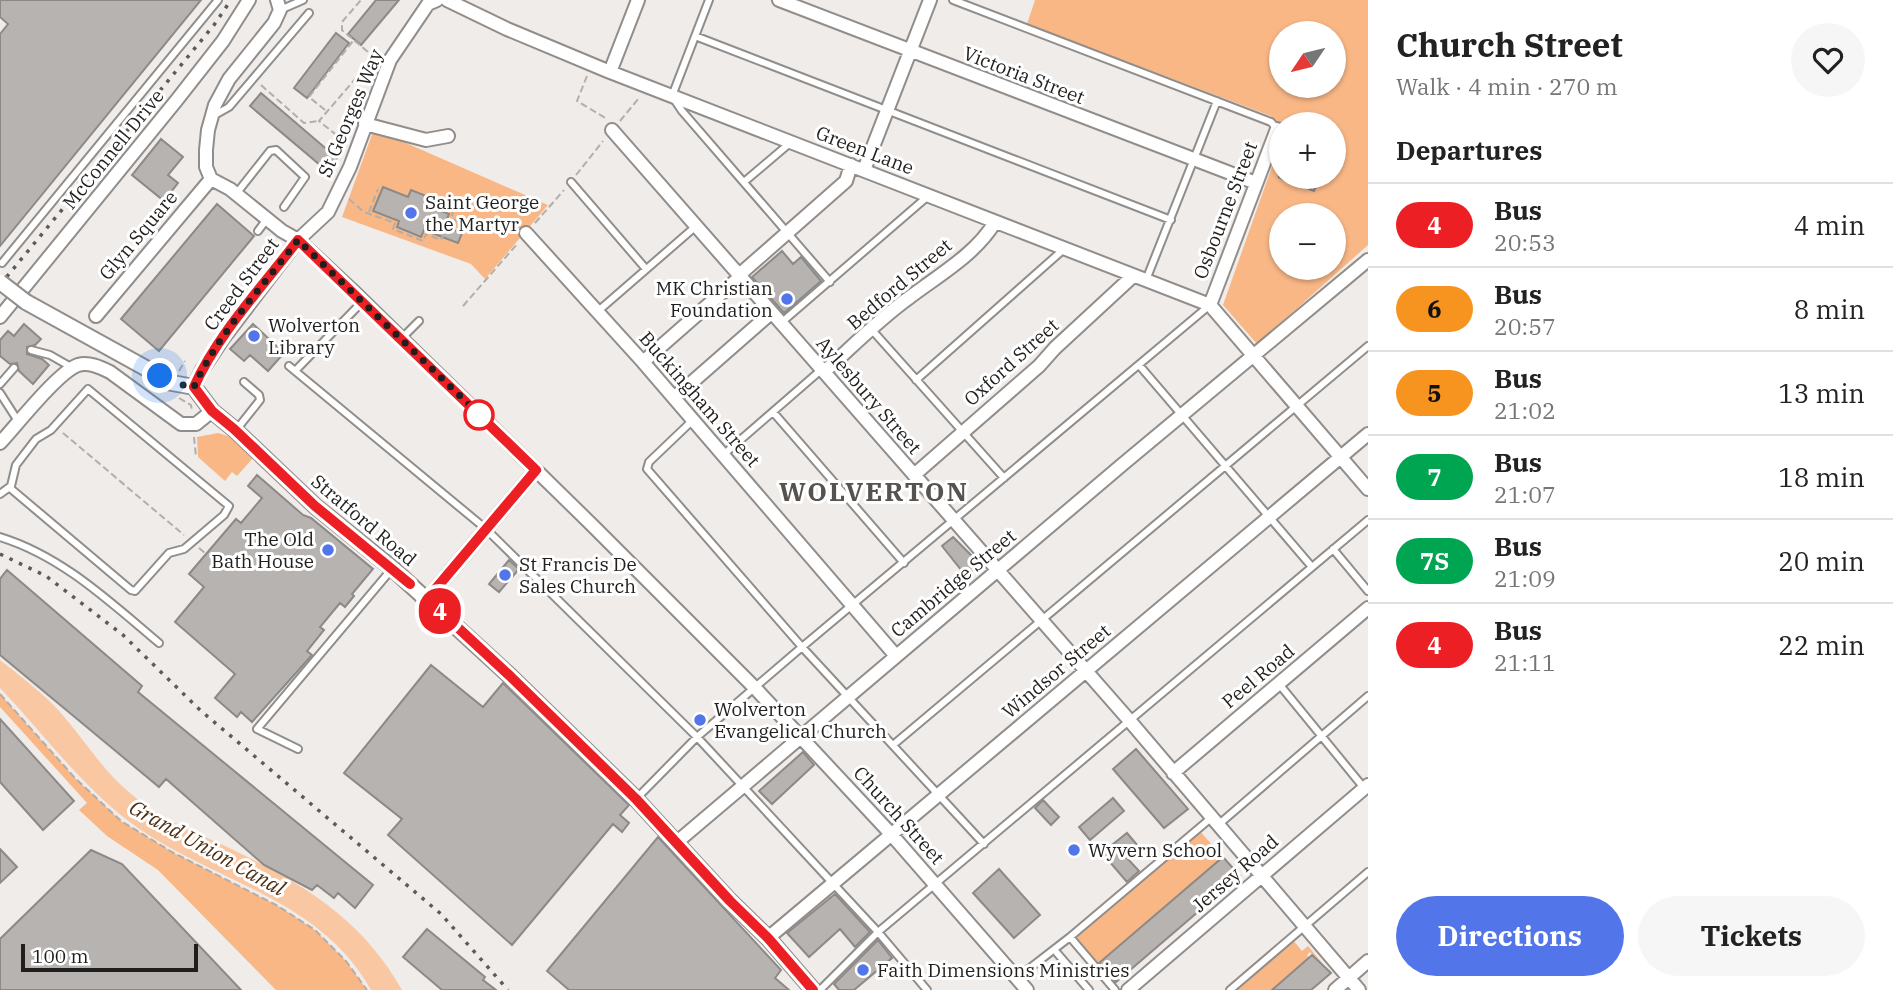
<!DOCTYPE html>
<html lang="en">
<head>
<meta charset="utf-8">
<style>
  :root { --surface:#fff; --page:#f6f6f6; --text:#222; --muted:#767676; --line:#e0e0e0; --accent:#5275e9 }
  body { margin:0; font-family:"IBM Plex Serif",serif; background:var(--page); color:var(--text); height:100vh; display:flex; flex-direction:column; font-size:26px; white-space:nowrap }
  * { box-sizing:border-box; margin:0 }
  p { font-size:23px; color:var(--muted) }
  .icon { flex:none; width:38px; height:38px; fill:none; stroke:currentColor; stroke-width:2; stroke-linecap:round; stroke-linejoin:round }
  .map { position:relative; flex:1; overflow:hidden }
  .drawer { display:flex; flex-direction:column; background:var(--surface); width:525px }
  .drawer>* { flex:none }
  .badge { padding:0 14px; border-radius:23px; font-size:24px; line-height:46px }
  .needle { width:46px; rotate:235deg }
  .fabs { position:absolute; left:1269px; top:21px; display:grid; gap:14px }
  .fabs a { display:grid; place-items:center; width:77px; height:77px; border-radius:50%; background:var(--surface); box-shadow:0 2px 5px #0004; font-size:35px }
  .scale { position:absolute; left:21px; bottom:18px; width:177px; box-sizing:border-box; padding-left:7px; border:4px solid #201f1e; border-top:0; font-size:19px; line-height:24px; white-space:nowrap; color:#201f1e; -webkit-text-stroke:5px #fff; paint-order:stroke }
  .you { position:absolute; width:35px; height:35px; margin:-18px; border:5px solid #fff; border-radius:50%; background:#1a73e8; box-shadow:0 0 0 10px #1a73e833 }
  .map>.badge { position:absolute; translate:-50% -50%; box-shadow:0 0 0 4px #fff }
  h2 { padding:0 28px; font-size:26px; line-height:63px }
  .round { display:grid; place-items:center; flex:none; width:74px; height:74px; border-radius:37px; background:var(--page) }
  .headline { display:flex; align-items:center; justify-content:space-between; height:119px; padding:0 28px }
  h1 { font-size:33px; font-weight:700; line-height:52px }
  .primary-button { display:flex; gap:14px; margin-top:auto; padding:14px 28px }
  .primary-button a { flex:1; height:80px; border-radius:42px; background:var(--accent); color:#fff; font-size:28px; font-weight:700; line-height:80px; text-align:center }
  .primary-button a+a { background:var(--page); color:var(--text) }
  ul { padding:0; list-style:none }
  li { display:flex; align-items:center; gap:21px; height:84px; padding:0 28px; border-top:2px solid var(--line) }
  li div { flex:1 }
  li b { display:block; font-size:26px }
  li em { font-style:normal }
  li .badge { min-width:77px; font-weight:700; text-align:center }
  main { display:flex; flex:1; min-height:0 }
  .map>svg:first-child { display:block }
  .green { fill:#f9b786; fill-rule:evenodd }
  .water { fill:#f9c7a2 }
  .building { fill:#b7b3b0; stroke:#8d8987; stroke-width:2 }
  .lines { fill:none; stroke-linecap:round; stroke-linejoin:round }
  .service-casing { stroke:#918d8a; stroke-width:10 }
  .minor-casing { stroke:#918d8a; stroke-width:16 }
  .tertiary-casing { stroke:#918d8a; stroke-width:18 }
  .path { stroke:#b1aeac; stroke-width:2; stroke-dasharray:7 3.5; stroke-linecap:butt }
  .service { stroke:#fff; stroke-width:6 }
  .minor { stroke:#fff; stroke-width:12 }
  .tertiary { stroke:#fff; stroke-width:14 }
  .rail { stroke:#5d5b5a; stroke-width:3.5; stroke-dasharray:3.5 7; stroke-linecap:butt }
  .tertiary-bridge-casing { stroke:#918d8a; stroke-width:18; stroke-linecap:butt }
  .tertiary-bridge { stroke:#fff; stroke-width:14 }
  .line-casing { stroke:#fff; stroke-width:16 }
  .line { stroke:#ec1f25; stroke-width:10 }
  .walk { stroke:#201f1e; stroke-width:7; stroke-dasharray:0 12.6 }
  .poi-dot { fill:#5275e9; stroke:#fff; stroke-width:2.5 }
  .stop-dot { fill:#fff; stroke:#ec1f25; stroke-width:3.5 }
  .labels { text-anchor:middle; stroke-width:6; stroke-linejoin:round; paint-order:stroke }
  .street-label { font-size:19px; fill:#201f1e; stroke:#fff }
  .poi-label { font-size:19px; fill:#201f1e; stroke:#fff; text-anchor:start }
  .water-label { font-size:21px; font-style:italic; fill:#4e2e13; stroke:#fff }
  .district-label { font-size:26px; font-weight:bold; letter-spacing:2px; fill:#55524f; stroke:#fff }
</style>
</head>
<body>
<main>
<div class="map">
<svg width="1368" height="990" viewBox="0 0 1368 990">
  <rect width="100%" height="100%" fill="#f0ece9"/>
  <path class="green" d="M1035 0H1368V245L1257 344 1223 305 1281 141V177H1334V124H1281V127L1271 116 1027 24ZM1281 33H1334V86H1281ZM1281 215H1334V268H1281Z
    M374 129 548 205 485 279 471 264 342 217Z
    M218 433 228 436 253 458 237 476 232 472 225 481 198 457 197 437Z
    M0 694 75 778 121 821 172 852 278 906 315 930 346 961 367 990H276L158 870 107 836 79 810 87 803 0 707Z
    M1198 829 1223 857 1218 860 1226 870 1223 873 1215 864 1207 870 1215 880 1211 883 1202 874 1195 881 1203 890 1191 884 1183 891 1191 900 1187 904 1178 894 1171 901 1179 911 1175 914 1167 904 1159 911 1167 921 1154 915 1147 922 1155 931 1151 934 1142 926 1135 932 1143 941 1138 945 1130 936 1123 942 1127 956 1119 946 1099 963 1107 973 1105 975 1071 936Z
    M1293 940 1302 951 1308 946 1322 963 1320 964 1310 952 1307 955 1309 958 1304 962 1313 971 1300 965 1293 972 1301 981 1297 984 1288 975 1281 982 1288 990H1281L1277 986 1272 990H1236Z"/>
  <path class="water" d="M0 660C20 676 43 693 60 712 84 739 102 770 130 793 157 817 190 830 223 845 297 880 361 916 402 990H371C320 899 218 883 138 828 84 790 45 735 0 688Z"/>
  <path class="building" d="M0 0H201L0 246V34L8 24 0 17Z
    M376 0H399L361 45 348 34Z
    M336 33 349 43 307 98 294 88Z
    M261 93 337 158 326 170 250 106Z
    M161 139 183 157 168 175 178 183 164 201 132 175Z
    M1278 177H1320L1314 191Z
    M383 187 408 197 411 190 434 199 431 207 449 214 444 226 462 233 458 243 424 230 421 237 397 227 399 221 373 211Z
    M217 204 254 236 159 351 121 319Z
    M782 251 793 264 801 257 821 281 784 313 752 277Z
    M24 324 41 339 35 345 27 347V354L42 359 49 365 33 384 19 371 17 363 10 364 0 356V340L8 331 14 336Z
    M253 324 284 353 268 371 250 355 244 361 230 349Z
    M257 475 303 515 311 518 373 569 352 594 354 596 345 607 340 603 320 627 324 630 307 651 312 655 252 722 241 712 237 717 215 698 235 674 175 622 204 587 189 574 236 519 241 523 262 498 248 486Z
    M953 537 980 564 966 576 942 546Z
    M509 560 519 569 499 592 489 584Z
    M7 570 142 686 138 692 373 885 355 908 338 893 334 898 317 885 312 890 264 865 166 779 159 787 0 655V579Z
    M431 665 483 707 503 683 629 805 620 815 629 823 622 832 613 824 512 945 388 835 402 819 344 773Z
    M0 719 74 801 43 830 0 782Z
    M1136 749 1188 809 1164 828 1113 769Z
    M803 752 814 765 772 804 759 791Z
    M1113 798 1124 811 1090 840 1079 827Z
    M1043 800 1059 817 1051 825 1035 808Z
    M1127 833 1138 846 1126 857 1139 871 1127 882 1102 853Z
    M658 837 781 970 775 978 789 990H569L547 971Z
    M0 849 17 867 0 883Z
    M91 850 122 864 241 990H0V939Z
    M1223 857 1240 876 1116 982 1099 963Z
    M999 869 1040 915 1014 938 973 893Z
    M835 894 870 932 855 947 840 929 809 957 787 933Z
    M427 929 485 977 483 980 496 990H442L403 957Z
    M878 940 892 958 854 990H839L834 984Z
    M1312 955 1331 973 1317 985 1311 990H1272Z"/>
  <g class="lines">
    <defs>
      <path id="service" d="M709 0 672 96 682 111 830 282
        M953 0 1271 122 1277 129
        M280 10 303 0
        M695 36 1171 220
        M213 116 229 107 309 13
        M571 182 646 269
        M744 182 790 143
        M236 194 270 151 276 150 305 177 284 207
        M258 231 267 219
        M2 263 218 0
        M1146 280 1217 101
        M597 312 695 227
        M782 322 927 197
        M872 330 1004 478
        M401 339 419 321
        M31 350 50 355 71 367
        M1139 365 1312 567
        M289 366 486 529 697 737 878 932 927 990
        M295 371 363 301
        M916 380 1064 249
        M0 384 14 368
        M0 393 18 421
        M773 412 904 563
        M693 420 649 462 647 469 802 647 984 844
        M237 429 260 400 259 395 244 382
        M723 455 821 370
        M0 494 11 486 16 465 36 439 51 430 88 389 229 506 224 515 184 549 169 553 135 591 131 590 10 488
        M0 537C62 556 110 602 159 643
        M1333 549 1368 591
        M1279 684 1364 788
        M893 745 1368 346
        M298 749 257 729 391 570
        M637 798 697 737 802 647 1210 305
        M1218 825 1368 696
        M1070 937 1115 990
        M1057 953 1089 990
        M1017 978 1070 937 1211 818
        M820 990 878 932 1368 520
        M1230 990 1368 872"/>
      <path id="minor" d="M277 0 280 10 274 23 229 79 215 105 208 130 206 150V167L211 179 230 189 282 231 298 240 352 290 593 526 755 688 891 834 1027 990
        M447 0 507 29 610 72 1210 305 1368 489
        M779 0 1256 183
        M610 72 638 0
        M365 124 426 140 448 136
        M612 130 1129 720 1359 990
        M864 170 930 0
        M526 233 643 362 896 656
        M738 276 846 181 851 165
        M1210 305 1277 129
        M96 316 211 179
        M0 317 176 101 223 41 249 0
        M643 362 740 277
        M824 372C852 347 879 319 910 297 939 275 976 254 995 222
        M194 387 202 370 222 340 298 240 328 212 350 167 390 60 428 4 437 0
        M674 398 771 313
        M0 443C16 426 58 372 78 365 89 362 100 367 110 372L181 424H196L212 411
        M914 475 1039 366 1055 348 1133 276
        M427 599 536 470
        M1173 773 1368 608
        M677 842 1123 464 1368 260
        M768 938 1368 434
        M1128 990 1368 785
        M1335 990 1368 961"/>
      <path id="tertiary" d="M26 302 160 376 172 383 194 387 212 411 234 429 315 506 393 569 510 676 636 799 730 901 768 938 813 990"/>
    </defs>
    <use href="#service" class="service-casing"/>
    <use href="#minor" class="minor-casing"/>
    <use href="#tertiary" class="tertiary-casing"/>
    <path class="path" d="M587 76 577 101 607 119
      M261 85 304 123 318 121
      M325 110 309 97 353 41
      M620 121 639 98
      M345 142 319 121 374 57 342 30V22L361 0
      M576 175 603 141
      M349 199 364 212 395 223 393 229 423 241 426 234 441 240 451 219
      M432 203 453 211 451 219 476 227 502 228 512 232
      M369 212 378 189
      M535 223 564 190
      M463 306 518 243
      M179 371 185 361
      M179 398 191 405 192 411
      M63 433 184 535
      M194 437 196 457
      M199 548 206 554
      M0 694 75 778 121 821 172 852 278 906 315 930 346 961 367 990"/>
    <use href="#service" class="service"/>
    <use href="#minor" class="minor"/>
    <use href="#tertiary" class="tertiary"/>
    <path class="rail" d="M0 285 214 25 231 0
      M0 554 46 576 123 635 200 710 441 914 508 990"/>
    <defs>
      <path id="tertiary-bridge" d="M0 282 26 302"/>
    </defs>
    <use href="#tertiary-bridge" class="tertiary-bridge-casing"/>
    <use href="#tertiary-bridge" class="tertiary-bridge"/>
  </g>
  <g class="lines">
    <defs>
      <path id="line" d="M410 584 315 506 234 429 212 411 194 387C217 335 263 286 298 240L536 470 427 599 510 676 636 799 730 901 768 938 813 990"/>
    </defs>
    <use href="#line" class="line-casing"/>
    <use href="#line" class="line"/>
    <path class="walk" d="M160 376 172 383 194 387C217 335 263 286 298 240L481 416 479 415"/>
  </g>
  <g class="poi-dot">
    <circle cx="411" cy="213" r="7"/>
    <circle cx="787" cy="299" r="7"/>
    <circle cx="254" cy="336" r="7"/>
    <circle cx="328" cy="550" r="7"/>
    <circle cx="505" cy="575" r="7"/>
    <circle cx="700" cy="720" r="7"/>
    <circle cx="1074" cy="850" r="7"/>
    <circle cx="863" cy="970" r="7"/>
  </g>
  <circle class="stop-dot" cx="479" cy="415" r="14"/>
  <g class="labels">
    <g class="street-label">
      <text transform="translate(1024 75) rotate(21)" y="7">Victoria Street</text>
      <text transform="translate(350 113) rotate(-67)" y="7">St Georges Way</text>
      <text transform="translate(113 149) rotate(-51)" y="7">McConnell Drive</text>
      <text transform="translate(865 150) rotate(21)" y="7">Green Lane</text>
      <text transform="translate(1225 210) rotate(-69)" y="7">Osbourne Street</text>
      <text transform="translate(138 235) rotate(-50)" y="7">Glyn Square</text>
      <text transform="translate(241 284) rotate(-53)" y="7">Creed Street</text>
      <text transform="translate(899 284) rotate(-40)" y="7">Bedford Street</text>
      <text transform="translate(1011 362) rotate(-42)" y="7">Oxford Street</text>
      <text transform="translate(869 395) rotate(49)" y="7">Aylesbury Street</text>
      <text transform="translate(700 399) rotate(49)" y="7">Buckingham Street</text>
      <text transform="translate(364 520) rotate(40)" y="7">Stratford Road</text>
      <text transform="translate(953 583) rotate(-40)" y="7">Cambridge Street</text>
      <text transform="translate(1056 671) rotate(-40)" y="7">Windsor Street</text>
      <text transform="translate(1258 676) rotate(-40)" y="7">Peel Road</text>
      <text transform="translate(899 815) rotate(48)" y="7">Church Street</text>
      <text transform="translate(1235 873) rotate(-41)" y="7">Jersey Road</text>
    </g>
    <g class="poi-label">
      <text x="425" y="209">Saint George<tspan x="425" dy="22">the Martyr</tspan></text>
      <text x="773" y="295" text-anchor="end">MK Christian<tspan x="773" dy="22">Foundation</tspan></text>
      <text x="268" y="332">Wolverton<tspan x="268" dy="22">Library</tspan></text>
      <text x="314" y="546" text-anchor="end">The Old<tspan x="314" dy="22">Bath House</tspan></text>
      <text x="519" y="571">St Francis De<tspan x="519" dy="22">Sales Church</tspan></text>
      <text x="714" y="716">Wolverton<tspan x="714" dy="22">Evangelical Church</tspan></text>
      <text x="1088" y="857">Wyvern School</text>
      <text x="877" y="977">Faith Dimensions Ministries</text>
    </g>
    <g class="water-label">
      <text transform="translate(207 848) rotate(29)" y="7">Grand Union Canal</text>
    </g>
    <g class="district-label">
      <text x="874" y="501">WOLVERTON</text>
    </g>
  </g>
</svg>
<div class="fabs">
<a><svg class="needle" viewBox="-14 -14 28 28"><path d="M0-13l5 13h-10z" fill="#e53935"/><path d="M0 13l5-13h-10z" fill="#767676"/></svg></a>
<a>+</a>
<a>−</a>
</div>
<div class="scale">100 m</div>
<div class="you" style="left:160px;top:376px"></div>
<b class="badge" style="left:440px;top:611px;background:#ec1f25;color:#fff">4</b>
</div>
<section class="drawer">
<div class="headline"><div><h1>Church Street</h1><p>Walk · 4 min · 270 m</p></div><a class="round"><svg class="icon" aria-label="heart" viewBox="0 0 24 24"><path d="M12 20l-8-8c-3-5 5-10 8-4 3-6 11-1 8 4z"/></svg></a></div>
<h2>Departures</h2>
<ul>
<li><span class="badge" style="background:#ec1f25;color:#fff">4</span><div><b>Bus</b><p>20:53</p></div><em>4 min</em></li>
<li><span class="badge" style="background:#f6941f;color:#111">6</span><div><b>Bus</b><p>20:57</p></div><em>8 min</em></li>
<li><span class="badge" style="background:#f6941f;color:#111">5</span><div><b>Bus</b><p>21:02</p></div><em>13 min</em></li>
<li><span class="badge" style="background:#00a551;color:#fff">7</span><div><b>Bus</b><p>21:07</p></div><em>18 min</em></li>
<li><span class="badge" style="background:#00a551;color:#fff">7S</span><div><b>Bus</b><p>21:09</p></div><em>20 min</em></li>
<li><span class="badge" style="background:#ec1f25;color:#fff">4</span><div><b>Bus</b><p>21:11</p></div><em>22 min</em></li>
</ul>
<div class="primary-button"><a>Directions</a><a>Tickets</a></div>
</section>
</main>
</body>
</html>
